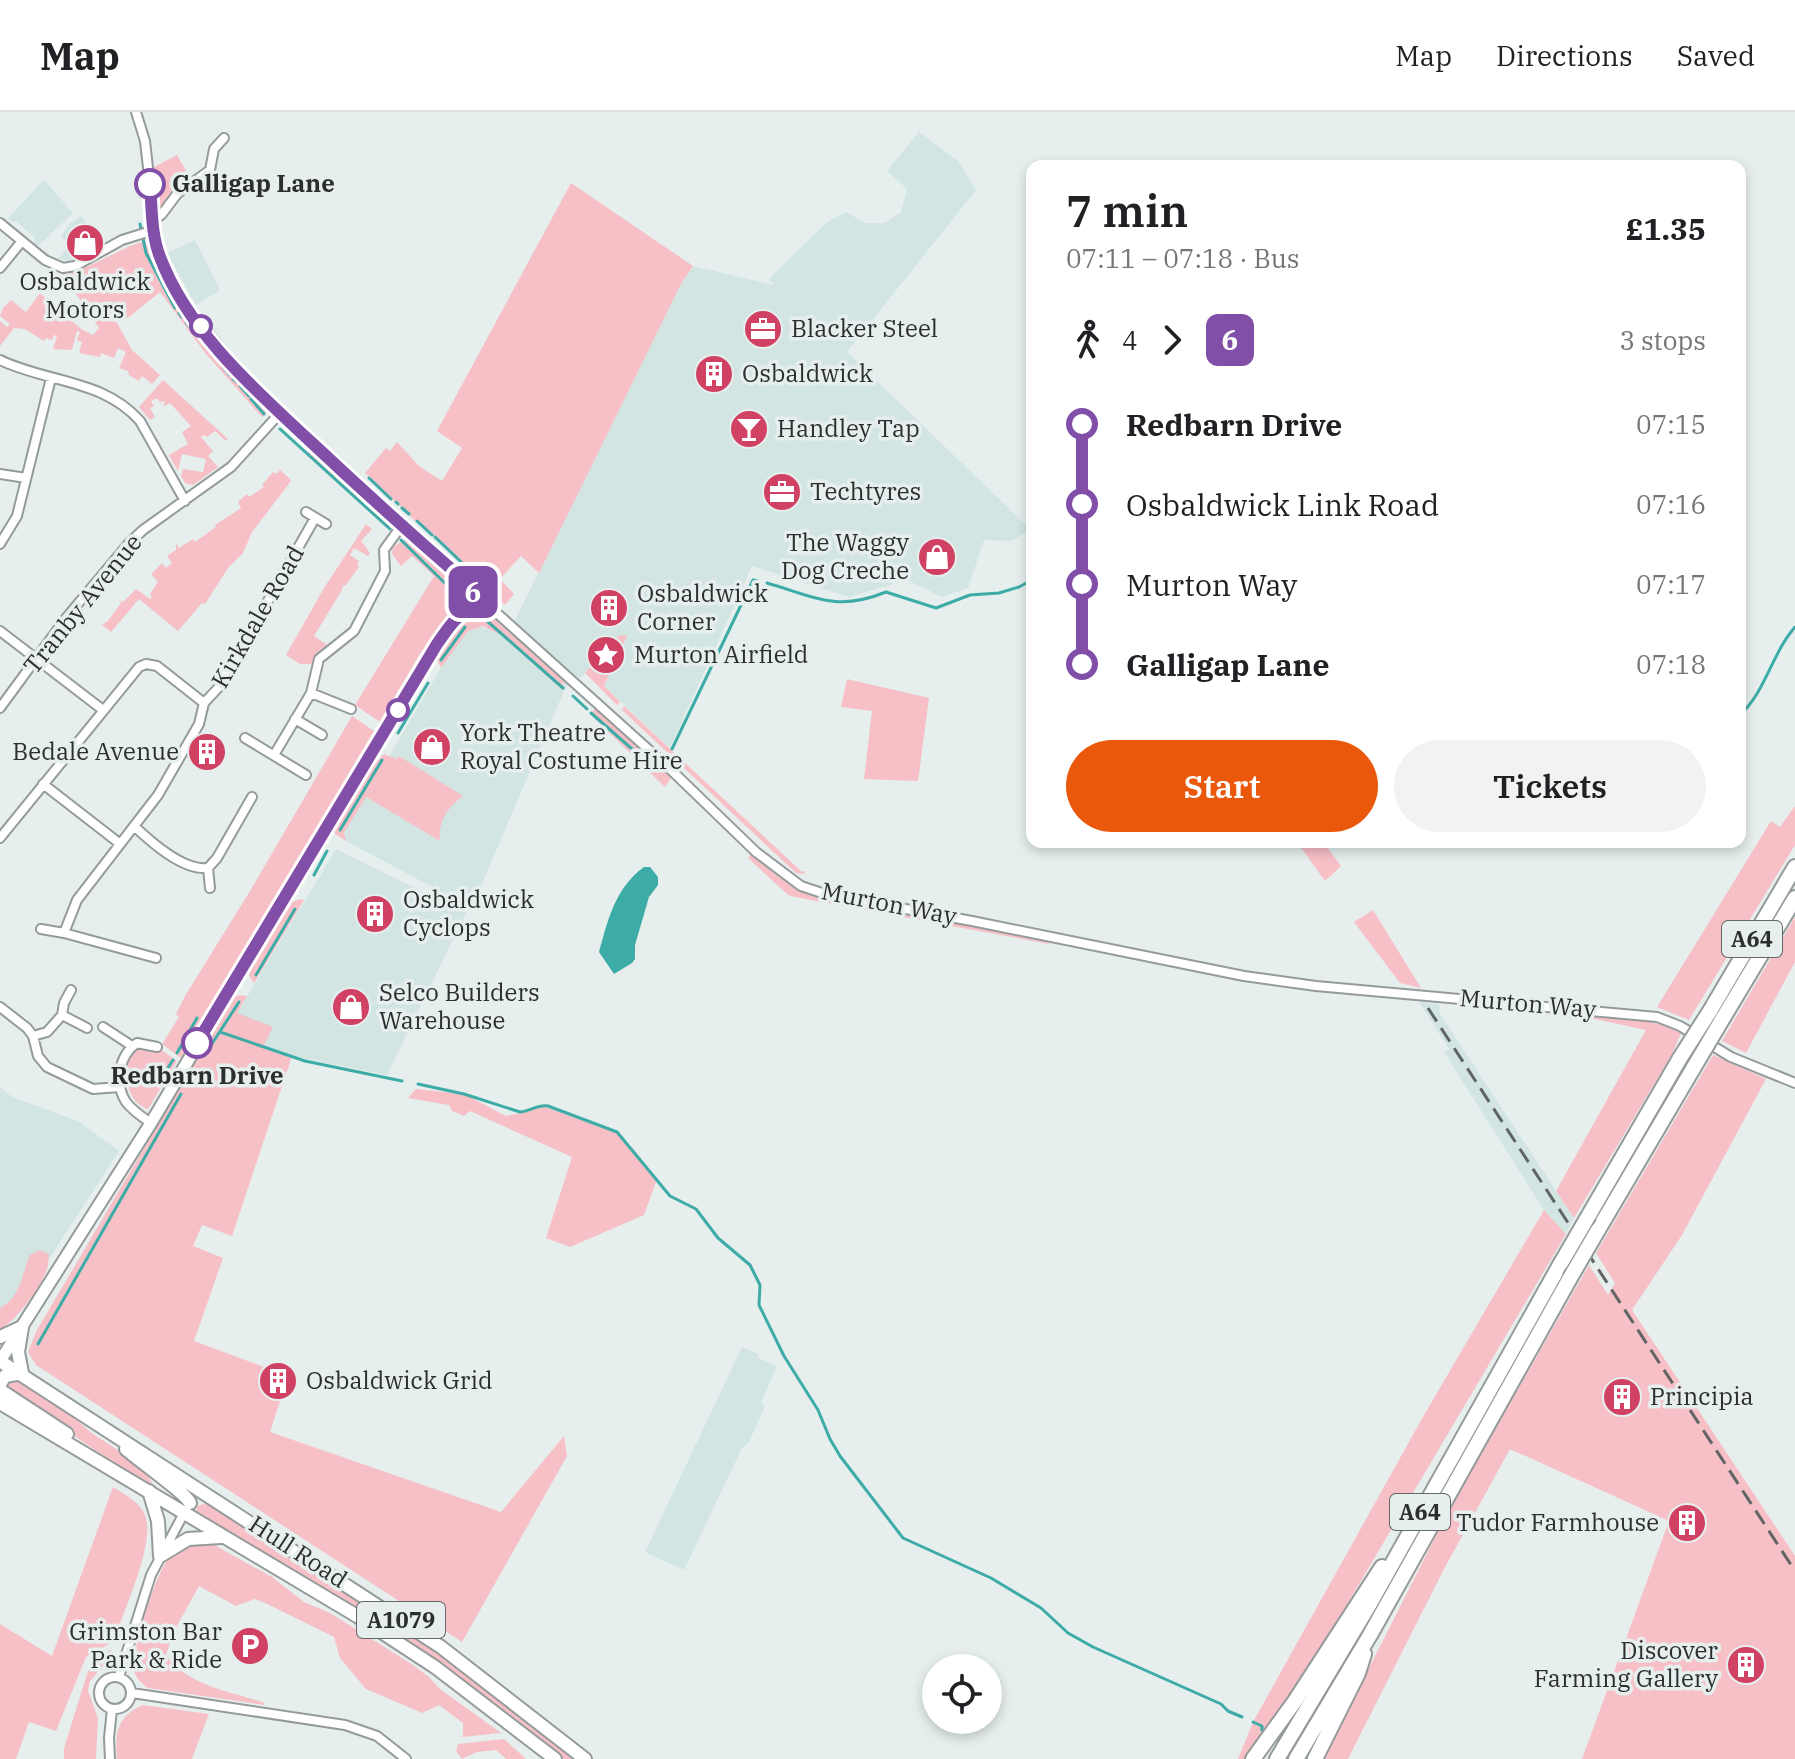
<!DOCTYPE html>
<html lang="en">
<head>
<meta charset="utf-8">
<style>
  :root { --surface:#fff; --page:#f2f2f2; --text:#202124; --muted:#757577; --line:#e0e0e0; --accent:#ea580c }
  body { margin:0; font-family:"IBM Plex Serif",serif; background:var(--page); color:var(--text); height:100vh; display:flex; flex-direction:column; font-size:30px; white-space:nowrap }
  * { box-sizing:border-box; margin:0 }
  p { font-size:26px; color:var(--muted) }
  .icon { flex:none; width:44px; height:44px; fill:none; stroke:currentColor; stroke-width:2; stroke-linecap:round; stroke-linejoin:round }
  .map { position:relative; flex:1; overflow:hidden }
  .sheet { position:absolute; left:1026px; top:48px; width:720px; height:688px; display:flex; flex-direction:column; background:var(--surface); border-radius:16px; box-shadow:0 4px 12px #0003 }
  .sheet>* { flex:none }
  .badge { padding:0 16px; border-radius:12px; font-size:28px; line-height:52px }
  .fabs { position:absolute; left:922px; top:1542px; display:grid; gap:16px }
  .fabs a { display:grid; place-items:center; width:80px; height:80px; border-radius:50%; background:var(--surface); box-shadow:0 4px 12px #0003; font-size:40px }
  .map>.badge { position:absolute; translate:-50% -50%; box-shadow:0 0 0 4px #fff }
  .legs { display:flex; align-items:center; gap:12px; height:88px; padding:0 40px; font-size:26px }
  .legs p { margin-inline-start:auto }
  .headline { display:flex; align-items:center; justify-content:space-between; height:136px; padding:0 40px }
  h1 { font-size:44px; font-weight:600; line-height:60px }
  .button { display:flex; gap:16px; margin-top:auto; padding:16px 40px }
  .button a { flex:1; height:92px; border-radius:48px; background:var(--accent); color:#fff; font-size:32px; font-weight:600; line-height:92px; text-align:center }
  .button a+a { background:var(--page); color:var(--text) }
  ul { padding:0 40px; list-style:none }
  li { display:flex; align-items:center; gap:28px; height:80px; font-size:30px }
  li i { display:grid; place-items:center; width:12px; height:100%; margin:0 10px; background:currentColor }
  li i::after { content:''; width:20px; height:20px; margin:-10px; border:6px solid; border-radius:50%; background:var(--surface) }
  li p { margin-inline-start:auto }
  li:first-child i { background:linear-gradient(#0000 50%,currentColor 0) }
  li:last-child i { background:linear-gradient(currentColor 50%,#0000 0) }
  header { display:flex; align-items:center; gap:48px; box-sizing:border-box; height:112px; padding:0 40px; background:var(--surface); border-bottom:2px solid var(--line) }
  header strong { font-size:38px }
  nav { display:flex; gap:44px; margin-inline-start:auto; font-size:28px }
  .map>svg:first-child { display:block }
  .built { fill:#d3e5e3 }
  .green { fill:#f7c0c7 }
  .water { fill:#3daca7 }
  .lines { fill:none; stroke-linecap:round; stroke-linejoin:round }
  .stream { stroke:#3daca7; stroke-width:3 }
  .street-casing { stroke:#949b9a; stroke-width:12 }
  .secondary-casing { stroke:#949b9a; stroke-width:15 }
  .primary-casing { stroke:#949b9a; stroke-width:16 }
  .highway-casing { stroke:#949b9a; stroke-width:18 }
  .street { stroke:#fff; stroke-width:8 }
  .secondary { stroke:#fff; stroke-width:11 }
  .primary { stroke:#fff; stroke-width:12 }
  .highway { stroke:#fff; stroke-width:14 }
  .rail { stroke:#606464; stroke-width:3; stroke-dasharray:16 8; stroke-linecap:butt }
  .highway-bridge-casing { stroke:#949b9a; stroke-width:18; stroke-linecap:butt }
  .highway-bridge { stroke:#fff; stroke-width:14 }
  .line-1-casing { stroke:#fff; stroke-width:18 }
  .line-1 { stroke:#824fa8; stroke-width:12 }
  .stop-1-dot { fill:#fff; stroke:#824fa8; stroke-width:4 }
  .labels { text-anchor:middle; stroke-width:7; stroke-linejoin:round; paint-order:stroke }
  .shield { fill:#e6eeee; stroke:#646868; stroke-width:2 }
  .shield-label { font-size:22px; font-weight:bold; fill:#2c2f2f }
  .stop-label { font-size:24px; font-weight:bold; fill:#2c2f2f; stroke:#e6eeee; text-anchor:start }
  .poi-label { font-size:24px; fill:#2c2f2f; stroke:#e6eeee; text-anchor:start }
  .street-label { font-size:24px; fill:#2c2f2f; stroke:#e6eeee }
</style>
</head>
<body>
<header>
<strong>Map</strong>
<nav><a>Map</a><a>Directions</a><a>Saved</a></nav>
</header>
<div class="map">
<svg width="1795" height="1647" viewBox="0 0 1795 1647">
  <rect width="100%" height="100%" fill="#e6eeee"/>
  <path class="built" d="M919 20 958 49 976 78 847 240 1030 417 1012 429 984 428 968 476 942 485 907 468 849 485 752 454 670 636 604 574 627 524H618L580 566 574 563 564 579 472 796 346 729 344 721 442 554 461 527 468 519 478 514 505 522 517 504 681 172 693 154 774 173 769 167 827 110 846 100 865 111H885L901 100 907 77 887 59Z
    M44 68 73 101 38 134 34 131 35 126 16 109 12 110 8 106Z
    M81 104 101 133 75 150 53 146H58L66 138 64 135 67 131 61 125 68 113Z
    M195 128 220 178 196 193 167 141Z
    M336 737 466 801 387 963 292 944 262 935 237 901Z
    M1419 890 1439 892 1440 902 1574 1106 1566 1122 1544 1098 1444 940 1449 937Z
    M0 975 12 985 78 1009 119 1039 11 1206 0 1211Z
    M742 1235 758 1242V1246L777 1254 761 1291 765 1294 749 1330 742 1336 684 1458 645 1440Z"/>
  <path class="green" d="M177 43 192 69 159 101 154 55Z
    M571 71 693 154 681 172 539 461 521 444 500 467 514 482 505 493 434 426 435 424H431L365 361 386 336 390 339 397 330 419 354 442 369 462 336 437 319Z
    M145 129 189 206 263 293 267 300 262 305 206 242 160 180 129 205 116 209 132 238 160 263 152 272 142 264 139 269 129 263 128 259 119 256 126 240 118 236 114 246 101 241 100 245 79 241 82 230 77 228 80 220 77 219 72 238 53 237 57 224 54 223 52 228 46 226 44 229 25 217 14 216 0 234V209L7 215 10 212 0 204 3 196 11 188 26 200 40 181 81 217 93 223 99 216 62 161C89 160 117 136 145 129Z
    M163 268 228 327 226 329 215 319 207 325 204 323 201 325 213 339 208 344 218 355 193 373 185 371 181 364 183 357 203 360 206 347 182 342 178 359 169 343 188 332 182 320 191 314 170 291 163 295 165 289 160 290 157 286 151 289 154 294 150 296 155 305 150 308 139 295Z
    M310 337 390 409V416L307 341Z
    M280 358 291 368 288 373 252 420 243 441 228 456 205 492 202 491 178 519 139 487 111 520 102 513 108 509 121 491 119 488 123 490 136 477 150 487 152 485 150 482 158 470 151 462 162 451 166 456 172 451 167 444 176 438V431L179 436 193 427 195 430 216 415 215 413 241 396 238 390 247 382 249 385 264 375 262 373 273 360 276 362Z
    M366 412 372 417 361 429 370 441 368 444 354 436 350 443 359 449 357 453 359 455 345 474 343 473 342 478 314 524 327 533 318 540 311 552H300L286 543 324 476Z
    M407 426C428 438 452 459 461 482L455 495 420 542 380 610 355 593 434 464 412 444 401 454 392 442 393 435Z
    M489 503 559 561 563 568 564 579 501 523 483 514 468 519 441 556 437 548 439 543C453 523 462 502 489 503Z
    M624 523 627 524 604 574 620 590 617 593 585 561 618 524Z
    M847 567 929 586 918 669 864 667 872 599 841 595Z
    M624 594 802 760 806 759 804 762 796 761 622 598Z
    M597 595 672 664 665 675 590 602Z
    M352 604 374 619 181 946 162 932 179 905 176 902 185 884 250 779Z
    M384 642 397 647 399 644 463 684C447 696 438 709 440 729L366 685 344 721 346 729 335 722C334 709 373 651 384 642Z
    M1795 694V733L1689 908 1657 895 1771 709 1780 715Z
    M1297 730H1323L1341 754 1325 769Z
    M751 742 796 774 827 787 1015 820 1031 827H1048L1049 832 795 785 788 783 748 746Z
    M299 787 304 788 254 871 249 863 253 850 290 788 293 790Z
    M1373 798 1421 876 1400 871 1354 810Z
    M1795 805V850L1746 941 1722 929Z
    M239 883 247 884 237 901 273 915 263 935 292 944 232 1124 202 1113 193 1134 223 1146 194 1229 288 1264 270 1320 501 1400 564 1324 567 1344 462 1530 36 1253 28 1240 37 1218 216 914 233 886Z
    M1576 903C1613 905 1647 904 1681 921L1672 942 1574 1106 1556 1079 1646 918Z
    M137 935 160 937 177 949 148 997C130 992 129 974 123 959Z
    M1713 943 1766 967 1682 1123 1632 1198 1795 1444V1647H1582L1669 1409 1510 1337 1444 1457 1348 1647H1323L1449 1398 1589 1153 1608 1183 1615 1171 1596 1141Z
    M416 977 464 982 506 1004 529 999 540 993 617 1021 636 1040 657 1067 644 1103 570 1135 546 1126 572 1045 470 999 464 1004 452 999 449 993 408 986Z
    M1544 1098 1566 1122 1339 1506 1259 1630 1246 1647H1238L1253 1610 1424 1303Z
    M40 1138 49 1142C48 1146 49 1150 48 1154 44 1171 16 1210 0 1217V1196C20 1186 22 1162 30 1143Z
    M14 1265 55 1290 93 1322 130 1346 148 1361 154 1378 61 1315 5 1281 3 1272Z
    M113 1375C124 1382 140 1390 145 1403 156 1431 123 1499 114 1529L86 1545 56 1619 29 1610 16 1647H0V1512L52 1544Z
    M209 1390 419 1527 512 1595 577 1647H564L507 1600 404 1527 200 1405 196 1398 198 1394Z
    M207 1429 272 1465 304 1490 330 1501 413 1553 429 1565 440 1577 501 1621 463 1625V1611L439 1593 422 1601 366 1577 340 1546 334 1525 263 1490 255 1487 236 1494 199 1474 173 1521 166 1543C186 1573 232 1580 265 1591L264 1593 148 1576C142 1572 138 1568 135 1562 129 1543 155 1464 168 1447 177 1434 192 1431 207 1429Z
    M111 1537 109 1547 90 1569 88 1579 98 1606 96 1647H64V1636L88 1559 94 1549Z
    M143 1593 209 1602 192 1647H117C115 1621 117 1604 143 1593Z
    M504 1627 526 1647H506L496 1638 477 1640 462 1647 456 1639 458 1632Z"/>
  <path class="water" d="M644 755H650L658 765V773L649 785 635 833V847L632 851 614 862 599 840C608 808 615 776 644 755Z"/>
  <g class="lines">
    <path class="stream" d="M140 112 146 141 175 196
      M179 201 182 205
      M186 210 199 226
      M205 234 220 251
      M223 255 230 263
      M233 267 237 270
      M240 274 249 284
      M251 287 264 302
      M280 317 390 417
      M369 366 391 387
      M396 390 398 392
      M402 396 409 402
      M417 409 432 423
      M435 425 500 487
      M401 428 457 483
      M767 471C815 485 837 500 886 480L936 496 970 483 999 481 1019 475 1032 468
      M487 509 563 576
      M441 548 465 515
      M573 584 587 597
      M591 601 632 637 650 657 656 654
      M1740 603C1766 579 1772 541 1795 515
      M398 621 428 571
      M672 637 753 468 758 469
      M340 718 382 648
      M314 763 327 739
      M256 863 295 797
      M220 920 305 949 402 969
      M177 941 197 906
      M204 944 239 890
      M164 962 173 948
      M418 972 464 982 520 1000C531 999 538 992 548 994L617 1020 670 1084 696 1097 718 1126 750 1153 760 1173 759 1193 784 1244 818 1298 830 1327 840 1344 903 1426 991 1466 1041 1496 1068 1521 1093 1535 1221 1592 1228 1599 1242 1605
      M38 1232 181 982
      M1253 1610 1262 1614V1618"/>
    <defs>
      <path id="street" d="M136 0 145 29 157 136 185 192 251 274 465 469 472 478 475 497H487L499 503 669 656 756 740 801 774 828 783 972 809 1244 864 1316 874 1657 905 1680 914 1731 945 1795 971
        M153 109 162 102 177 82 210 58 214 37 224 26
        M0 111 45 148 63 156 75 154 122 128 154 118
        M0 156 22 129
        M0 248C48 271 103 267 140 309L185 389
        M0 362 26 366
        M306 400 326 412
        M0 432 17 404 51 266
        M0 519 103 598
        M311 581 351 597
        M204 591 219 575 315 406
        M0 596 66 506 129 431 143 418 231 355 280 301
        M295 607 322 623
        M245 626 306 663
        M274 643 311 581 319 547 354 519 385 459 384 438 402 413
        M43 672 119 731
        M134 714C151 730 183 759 208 756L217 746 252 685
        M0 726 139 555 146 552 157 554 204 591
        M208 756 210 776
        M41 817 64 821
        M156 846 64 821 77 788 158 683 199 612 204 591
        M0 895 27 916 33 924 38 944 47 955 93 977 120 975
        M62 903 64 891 71 878
        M103 915 132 934
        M33 924 47 920 62 903 87 916
        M151 1011C142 1005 132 998 126 990 114 971 119 943 137 931L157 935
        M99 1581a16 16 0 1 1 32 0a16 16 0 1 1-32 0Z
        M119 1565 151 1463 184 1401
        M132 1581 345 1613 377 1624 406 1647
        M110 1647 109 1626 112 1597"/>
      <path id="secondary" d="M0 1249 151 1011 423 553C436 533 450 503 475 497"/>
      <path id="primary" d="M0 1225 22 1215
        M0 1249 441 1535 585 1647
        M22 1261 18 1240 22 1215
        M0 1272 5 1264 22 1261
        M0 1278 67 1322
        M0 1291 357 1504 435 1555 555 1647
        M126 1337C138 1348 186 1381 190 1391
        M149 1379 158 1409 160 1444
        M160 1444 188 1427 221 1425"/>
      <path id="highway" d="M1710 899 1795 755
        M1723 906 1795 786
        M1589 1103 1680 946
        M1598 1118 1694 955
        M1253 1647 1295 1589 1382 1455
        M1277 1647 1368 1495 1561 1151
        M1296 1647 1370 1523 1570 1166
        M1315 1647 1358 1561 1364 1542"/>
    </defs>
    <use href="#street" class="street-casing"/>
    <use href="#secondary" class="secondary-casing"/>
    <use href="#primary" class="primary-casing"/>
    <use href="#highway" class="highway-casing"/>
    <use href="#street" class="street"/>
    <use href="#secondary" class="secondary"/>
    <use href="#primary" class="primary"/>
    <use href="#highway" class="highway"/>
    <path class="rail" d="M1428 896 1795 1459"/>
    <defs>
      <path id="highway-bridge" d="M1680 946 1710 899
        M1694 955 1723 906
        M1561 1151 1589 1103
        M1570 1166 1598 1118"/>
    </defs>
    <use href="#highway-bridge" class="highway-bridge-casing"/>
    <use href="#highway-bridge" class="highway-bridge"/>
  </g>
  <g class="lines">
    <defs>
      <path id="line-1" d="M150 72C152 96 151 122 160 145 188 219 253 276 310 329 360 376 412 423 465 469L472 478 475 497C456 501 448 517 437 532L197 931"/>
    </defs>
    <use href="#line-1" class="line-1-casing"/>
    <use href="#line-1" class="line-1"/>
  </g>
  <defs>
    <symbol id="shop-disc" viewBox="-11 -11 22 22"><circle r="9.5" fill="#d14164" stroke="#e6eeee"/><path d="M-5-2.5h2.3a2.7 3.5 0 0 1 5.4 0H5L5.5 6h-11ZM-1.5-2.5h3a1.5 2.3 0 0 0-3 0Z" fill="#fff"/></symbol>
    <symbol id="office-disc" viewBox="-11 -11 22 22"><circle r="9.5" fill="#d14164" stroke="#e6eeee"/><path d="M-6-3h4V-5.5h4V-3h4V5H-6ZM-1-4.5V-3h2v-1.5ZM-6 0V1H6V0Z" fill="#fff"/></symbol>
    <symbol id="building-disc" viewBox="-11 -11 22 22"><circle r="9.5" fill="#d14164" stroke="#e6eeee"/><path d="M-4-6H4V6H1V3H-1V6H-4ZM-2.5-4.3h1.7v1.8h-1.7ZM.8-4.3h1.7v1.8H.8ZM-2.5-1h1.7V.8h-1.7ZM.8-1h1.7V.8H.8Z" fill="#fff"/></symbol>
    <symbol id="bar-disc" viewBox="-11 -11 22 22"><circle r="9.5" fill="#d14164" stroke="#e6eeee"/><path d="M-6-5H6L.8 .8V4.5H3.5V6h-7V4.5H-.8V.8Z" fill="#fff"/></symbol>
    <symbol id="sight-disc" viewBox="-11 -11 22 22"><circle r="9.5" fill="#d14164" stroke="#e6eeee"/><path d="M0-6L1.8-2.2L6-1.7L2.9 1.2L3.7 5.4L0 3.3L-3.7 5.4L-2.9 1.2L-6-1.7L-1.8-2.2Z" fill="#fff"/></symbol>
    <symbol id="parking-disc" viewBox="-11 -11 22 22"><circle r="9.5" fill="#d14164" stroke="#e6eeee"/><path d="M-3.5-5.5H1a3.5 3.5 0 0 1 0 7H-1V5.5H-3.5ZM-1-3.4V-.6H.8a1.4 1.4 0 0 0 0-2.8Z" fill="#fff"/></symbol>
  </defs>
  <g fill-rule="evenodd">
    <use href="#shop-disc" x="63" y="109" width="44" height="44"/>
    <use href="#office-disc" x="741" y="195" width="44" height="44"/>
    <use href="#building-disc" x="692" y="240" width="44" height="44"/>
    <use href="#bar-disc" x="727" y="295" width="44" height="44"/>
    <use href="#office-disc" x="760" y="358" width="44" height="44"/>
    <use href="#shop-disc" x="915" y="423" width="44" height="44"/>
    <use href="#building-disc" x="587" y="474" width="44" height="44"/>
    <use href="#sight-disc" x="584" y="521" width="44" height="44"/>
    <use href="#shop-disc" x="410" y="613" width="44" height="44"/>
    <use href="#building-disc" x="185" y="618" width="44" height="44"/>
    <use href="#building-disc" x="353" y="780" width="44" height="44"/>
    <use href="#shop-disc" x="329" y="873" width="44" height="44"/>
    <use href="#building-disc" x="256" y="1247" width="44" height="44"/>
    <use href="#building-disc" x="1600" y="1263" width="44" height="44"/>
    <use href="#building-disc" x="1665" y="1389" width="44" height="44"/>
    <use href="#parking-disc" x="228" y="1512" width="44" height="44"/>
    <use href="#building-disc" x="1724" y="1531" width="44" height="44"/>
  </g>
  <g class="stop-1-dot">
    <circle cx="150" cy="72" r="14"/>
    <circle cx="201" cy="214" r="10"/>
    <circle cx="398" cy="598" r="10"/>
    <circle cx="197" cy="931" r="14"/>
  </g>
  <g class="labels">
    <g class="shield">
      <rect x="1722" y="809" width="60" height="36" rx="6"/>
      <rect x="1390" y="1382" width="60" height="36" rx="6"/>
      <rect x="357" y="1490" width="88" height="36" rx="6"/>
    </g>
    <g class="shield-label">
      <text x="1752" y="835">A64</text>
      <text x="1420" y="1408">A64</text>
      <text x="401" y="1516">A1079</text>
    </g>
    <g class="stop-label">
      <text x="172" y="80">Galligap Lane</text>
      <text x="197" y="972" text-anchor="middle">Redbarn Drive</text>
    </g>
    <g class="poi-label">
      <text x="85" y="178" text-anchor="middle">Osbaldwick<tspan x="85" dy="28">Motors</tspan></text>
      <text x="791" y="225">Blacker Steel</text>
      <text x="742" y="270">Osbaldwick</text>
      <text x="777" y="325">Handley Tap</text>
      <text x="810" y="388">Techtyres</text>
      <text x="909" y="439" text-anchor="end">The Waggy<tspan x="909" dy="28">Dog Creche</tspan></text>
      <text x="637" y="490">Osbaldwick<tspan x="637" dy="28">Corner</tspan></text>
      <text x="634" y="551">Murton Airfield</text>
      <text x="460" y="629">York Theatre<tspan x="460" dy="28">Royal Costume Hire</tspan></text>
      <text x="179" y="648" text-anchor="end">Bedale Avenue</text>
      <text x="403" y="796">Osbaldwick<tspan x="403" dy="28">Cyclops</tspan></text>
      <text x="379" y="889">Selco Builders<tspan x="379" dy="28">Warehouse</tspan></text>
      <text x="306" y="1277">Osbaldwick Grid</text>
      <text x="1650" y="1293">Principia</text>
      <text x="1659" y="1419" text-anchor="end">Tudor Farmhouse</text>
      <text x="222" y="1528" text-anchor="end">Grimston Bar<tspan x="222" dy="28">Park &amp; Ride</tspan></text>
      <text x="1718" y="1547" text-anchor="end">Discover<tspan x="1718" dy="28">Farming Gallery</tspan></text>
    </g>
    <g class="street-label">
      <text transform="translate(83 492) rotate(-51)" y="8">Tranby Avenue</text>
      <text transform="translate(258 505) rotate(-60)" y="8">Kirkdale Road</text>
      <text transform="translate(889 792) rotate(11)" y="8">Murton Way</text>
      <text transform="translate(1528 892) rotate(5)" y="8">Murton Way</text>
      <text transform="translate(298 1440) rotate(33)" y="8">Hull Road</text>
    </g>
  </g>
</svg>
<div class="fabs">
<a><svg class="icon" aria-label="locate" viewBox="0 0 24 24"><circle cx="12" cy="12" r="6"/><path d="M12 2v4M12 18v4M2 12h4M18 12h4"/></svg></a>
</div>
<b class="badge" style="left:473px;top:480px;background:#824fa8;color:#fff">6</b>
<section class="sheet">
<div class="headline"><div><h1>7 min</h1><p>07:11 – 07:18 · Bus</p></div><b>£1.35</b></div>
<div class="legs"><svg class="icon" aria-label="walk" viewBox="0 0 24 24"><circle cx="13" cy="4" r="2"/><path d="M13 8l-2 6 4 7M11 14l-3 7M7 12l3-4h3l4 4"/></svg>4<svg class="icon" aria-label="forward" viewBox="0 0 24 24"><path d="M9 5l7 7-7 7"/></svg><b class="badge" style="background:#824fa8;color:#fff">6</b><p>3 stops</p></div>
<ul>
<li><i style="color:#824fa8"></i><b>Redbarn Drive</b><p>07:15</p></li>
<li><i style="color:#824fa8"></i><span>Osbaldwick Link Road</span><p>07:16</p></li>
<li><i style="color:#824fa8"></i><span>Murton Way</span><p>07:17</p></li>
<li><i style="color:#824fa8"></i><b>Galligap Lane</b><p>07:18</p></li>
</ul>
<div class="button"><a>Start</a><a>Tickets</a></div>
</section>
</div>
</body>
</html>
